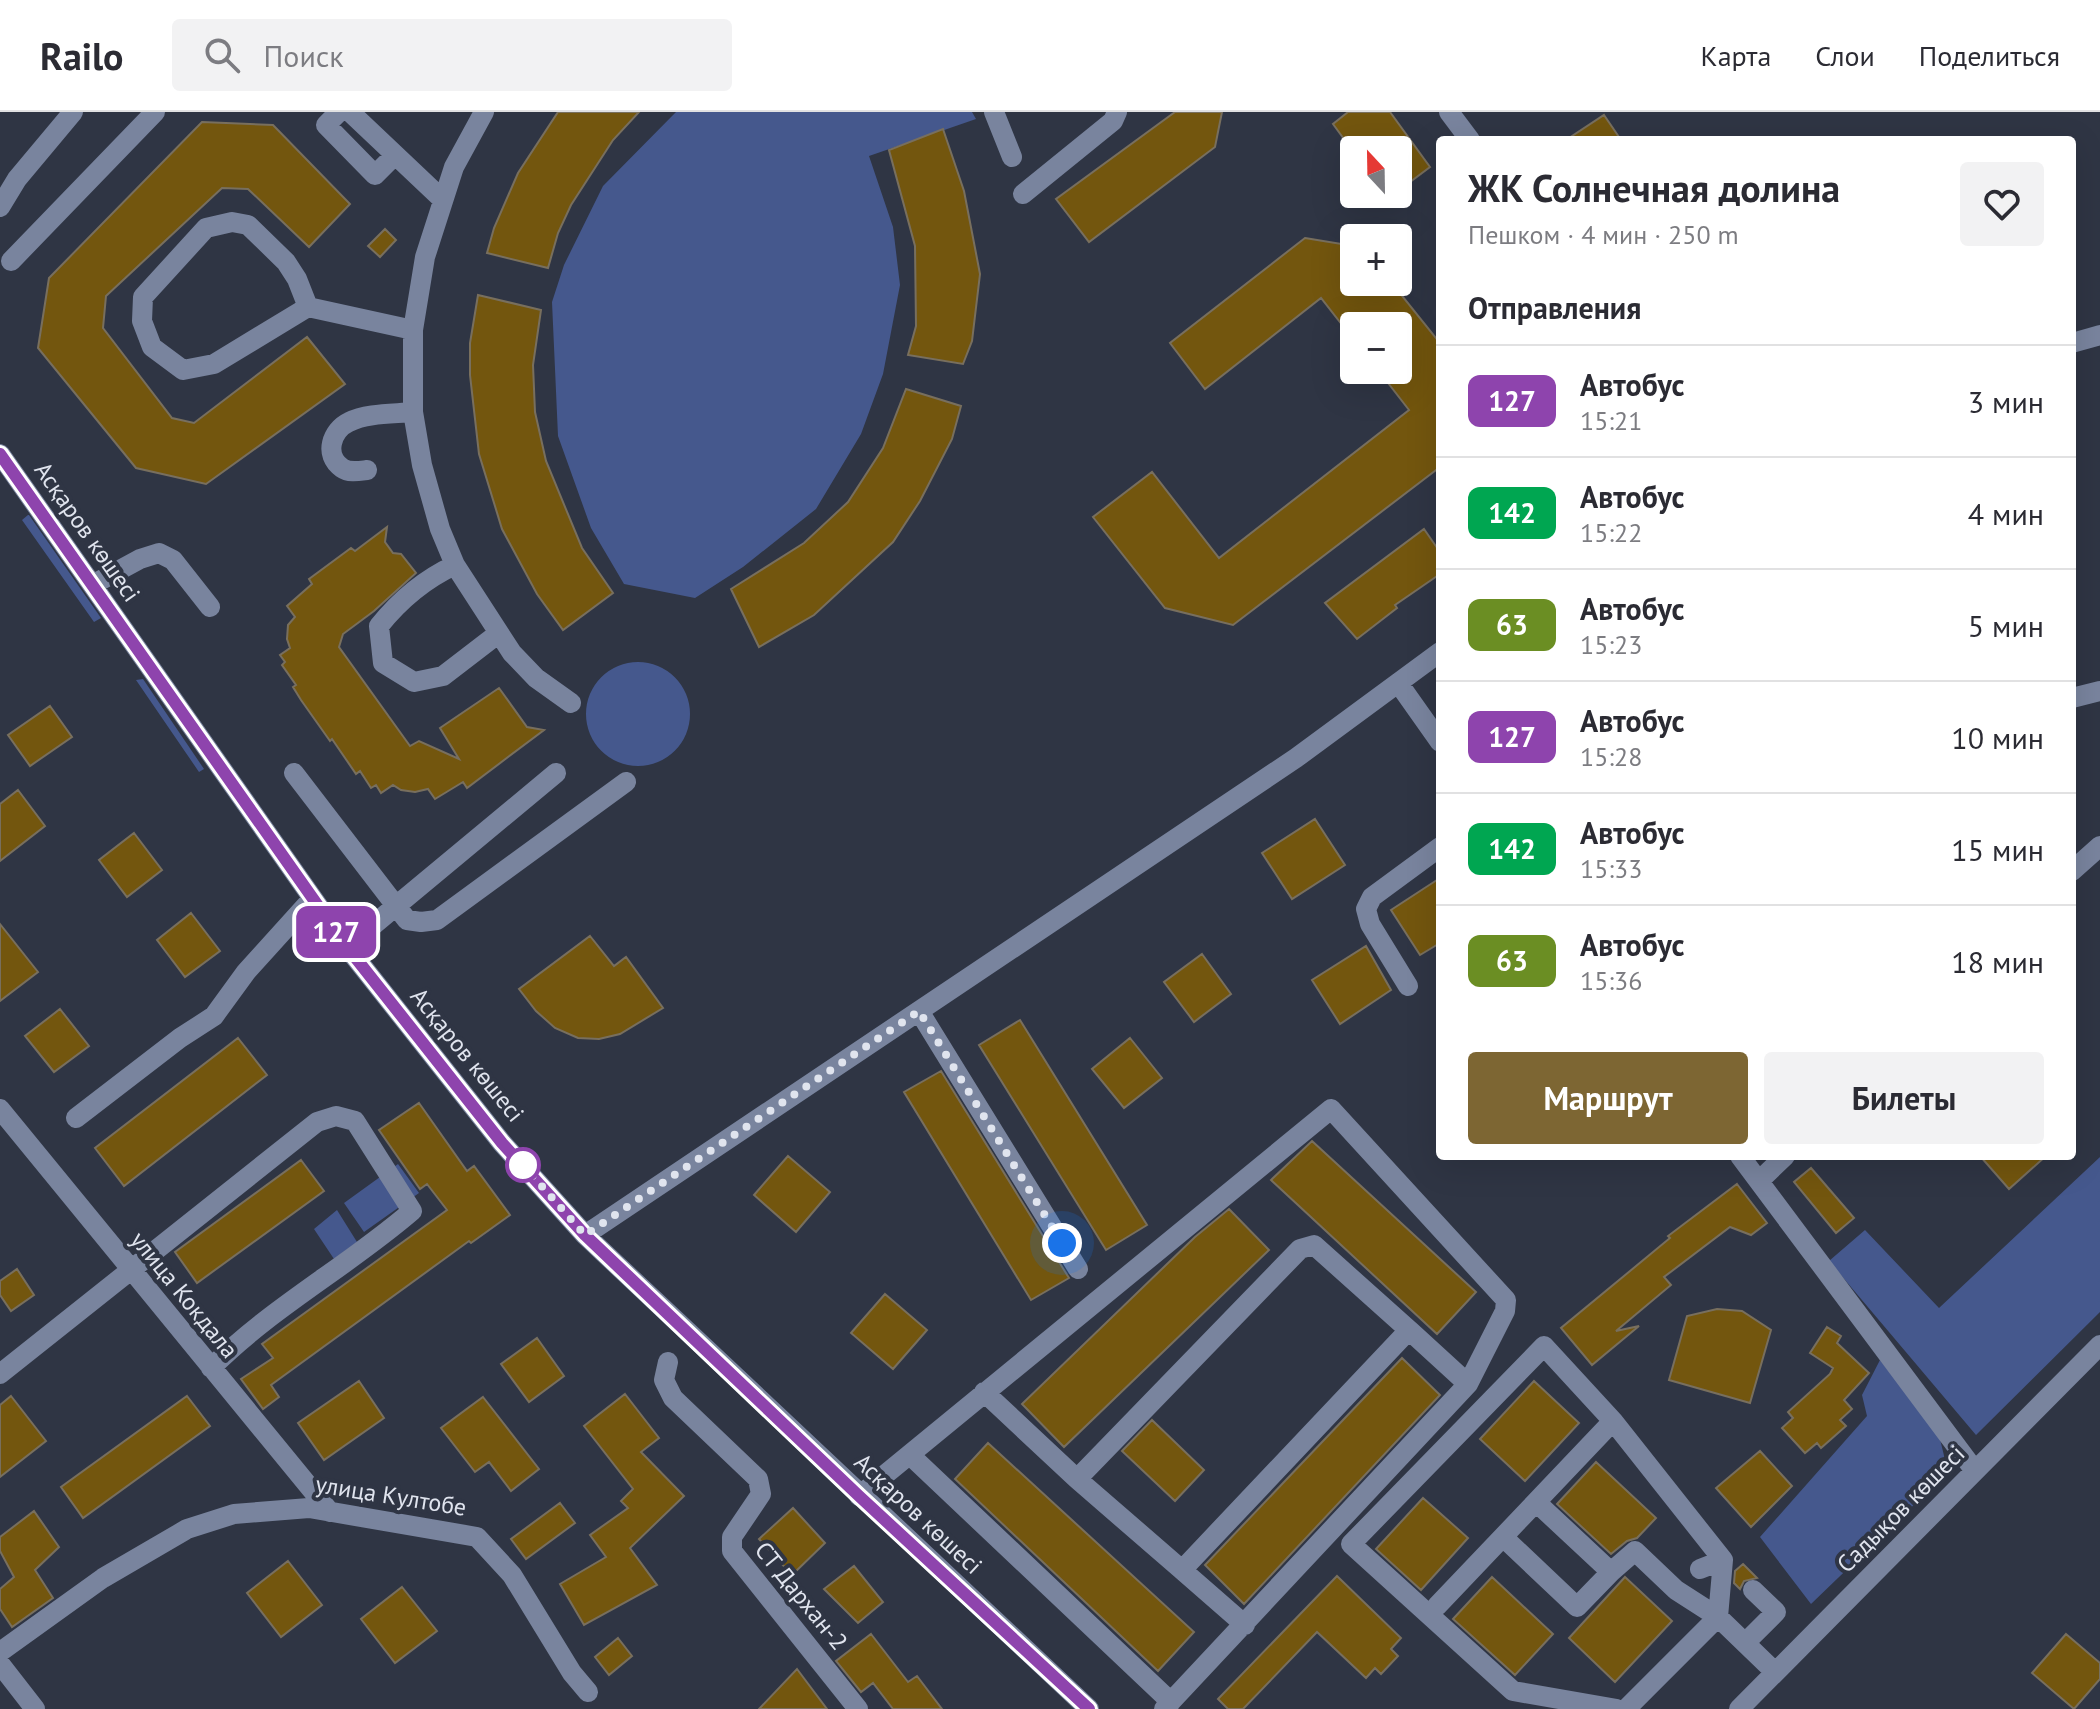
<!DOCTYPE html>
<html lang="ru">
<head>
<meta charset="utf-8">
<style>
  :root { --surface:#fff; --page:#f2f2f3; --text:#2b2b33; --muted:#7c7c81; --line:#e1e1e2; --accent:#7d6633 }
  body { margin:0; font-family:"PT Sans",sans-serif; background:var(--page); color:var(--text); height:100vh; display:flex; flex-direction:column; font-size:30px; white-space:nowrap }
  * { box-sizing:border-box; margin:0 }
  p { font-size:26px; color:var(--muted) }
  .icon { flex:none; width:44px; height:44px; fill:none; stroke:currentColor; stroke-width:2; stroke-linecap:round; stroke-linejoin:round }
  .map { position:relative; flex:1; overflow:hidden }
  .panel { position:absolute; left:1436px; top:24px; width:640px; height:1024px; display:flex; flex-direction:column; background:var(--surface); border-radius:8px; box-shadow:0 8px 32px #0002 }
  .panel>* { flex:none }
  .badge { padding:0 16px; border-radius:12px; font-size:28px; line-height:52px }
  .needle { width:52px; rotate:338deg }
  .fabs { position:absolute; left:1340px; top:24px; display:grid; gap:16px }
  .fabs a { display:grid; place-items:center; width:72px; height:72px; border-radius:8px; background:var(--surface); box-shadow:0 8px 32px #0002; font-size:40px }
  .you { position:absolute; width:40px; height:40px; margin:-20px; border:6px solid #fff; border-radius:50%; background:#1a73e8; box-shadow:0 0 0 12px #1a73e833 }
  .map>.badge { position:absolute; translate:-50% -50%; box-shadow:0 0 0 4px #fff }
  h2 { padding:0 32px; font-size:30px; line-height:72px }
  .round { display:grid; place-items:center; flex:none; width:84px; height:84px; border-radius:8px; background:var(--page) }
  .summary { display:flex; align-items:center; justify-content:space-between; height:136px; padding:0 32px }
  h1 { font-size:38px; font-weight:600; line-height:60px }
  .action { display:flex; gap:16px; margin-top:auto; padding:16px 32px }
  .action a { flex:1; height:92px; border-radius:8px; background:var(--accent); color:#fff; font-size:32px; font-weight:600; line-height:92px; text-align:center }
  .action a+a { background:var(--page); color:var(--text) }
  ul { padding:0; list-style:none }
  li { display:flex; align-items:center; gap:24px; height:112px; padding:0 32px; border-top:2px solid var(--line) }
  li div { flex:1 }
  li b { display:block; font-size:30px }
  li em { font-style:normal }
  li .badge { min-width:88px; font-weight:700; text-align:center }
  header { display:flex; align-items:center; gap:48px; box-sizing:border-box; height:112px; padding:0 40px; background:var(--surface); border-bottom:2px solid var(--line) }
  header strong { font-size:38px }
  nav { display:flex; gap:44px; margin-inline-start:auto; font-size:28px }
  .search { width:560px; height:72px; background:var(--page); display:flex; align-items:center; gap:20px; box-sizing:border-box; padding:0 28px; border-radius:8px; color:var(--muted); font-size:30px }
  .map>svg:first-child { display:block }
  .green { fill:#45588d }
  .building { fill:#73560e; stroke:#786f5e; stroke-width:2 }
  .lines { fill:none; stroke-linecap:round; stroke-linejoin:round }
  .minor { stroke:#79849e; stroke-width:20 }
  .line-casing { stroke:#fff; stroke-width:18 }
  .line { stroke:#8e44ad; stroke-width:12 }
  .walk { stroke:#e0e4ee; stroke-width:8; stroke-dasharray:0 14.4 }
  .stop-dot { fill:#fff; stroke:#8e44ad; stroke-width:4 }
  .labels { text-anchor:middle; stroke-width:8; stroke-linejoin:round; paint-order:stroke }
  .street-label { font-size:24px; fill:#e0e4ee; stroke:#2f3544 }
</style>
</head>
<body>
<header>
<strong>Railo</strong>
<div class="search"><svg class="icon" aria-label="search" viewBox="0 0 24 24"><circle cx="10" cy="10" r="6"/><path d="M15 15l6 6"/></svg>Поиск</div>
<nav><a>Карта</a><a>Слои</a><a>Поделиться</a></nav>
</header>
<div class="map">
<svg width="2100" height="1597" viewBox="0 0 2100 1597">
  <rect width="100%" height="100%" fill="#2f3544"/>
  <path class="green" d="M676 0H972L976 7 869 44 893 115 900 173 883 262 861 322 816 397 743 455 695 486 624 472 591 416 558 324 552 190 564 153 603 74Z
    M28 403H29L101 506 94 510 22 408Z
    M586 602a52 52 0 1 1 104 0a52 52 0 1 1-104 0Z
    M143 567 204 657 199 660 136 568Z
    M2100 1045V1200L1976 1323 1829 1149 1865 1118 1939 1196Z
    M398 1052 419 1081 364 1120 344 1091Z
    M337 1098 357 1130 334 1147 314 1117Z
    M1880 1248 1939 1323 1948 1360 1811 1492 1760 1425 1867 1304 1862 1283Z"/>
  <path class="building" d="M558 0H639L613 28 571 93 558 121 548 156 487 141 494 116 518 61Z
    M1175 0H1222L1215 35 1089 130 1056 87Z
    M1348 0H1390L1430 55 1398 79V38H1352L1333 12Z
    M1604 3 1621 28H1566Z
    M202 10 273 13 350 92 309 135 248 77 222 76 106 184 103 216 172 306 194 311 307 225 345 272 206 372 136 356 38 236 49 166Z
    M943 17 964 79 980 162 972 229 963 252 908 243 916 214 915 134 889 38Z
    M385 117 396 128 380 145 368 134Z
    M1305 126 1354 134V170H1391L1440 231V355L1233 513 1165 496 1093 405 1152 360 1219 446 1409 298 1378 258H1398V214H1343L1321 186 1205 277 1170 231Z
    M478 183 541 198 533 253 535 300 546 349 582 436 613 481 563 518 537 482 502 417 479 342 470 263V231Z
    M906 277 961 294 952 327 920 389 893 430 814 503 759 535 731 477 804 431 848 390 883 336Z
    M387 415 385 430 393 441 401 442 416 461 374 499 343 522 339 535 410 634 419 629 459 647 440 616 499 576 527 615 544 618 467 676 463 670 435 687 428 677 415 680 401 678 393 673 381 681 376 673 371 676 360 659 356 662 332 627 330 629 301 588 293 575 296 573 282 553 285 550 280 543 290 536 287 527 288 513 295 505 287 494 312 472 309 467 351 436 355 439Z
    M1424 417 1440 440V462L1395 493 1397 496 1357 527 1325 491Z
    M50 594 72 625 30 654 8 623Z
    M18 678 45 714 0 749V692Z
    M1315 707 1345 753 1292 787 1262 741Z
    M134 721 162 758 127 785 99 748Z
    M1440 766V831L1420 843 1391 798Z
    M191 801 220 839 185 865 157 828Z
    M0 812 38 860 0 889Z
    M590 824 614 854 626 845 663 896 620 922 599 927 578 926 555 916 536 899 519 877Z
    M1366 834 1391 878 1340 912 1312 868Z
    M1202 842 1231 882 1194 910 1164 870Z
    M60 897 89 934 54 960 25 924Z
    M1020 908 1147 1113 1106 1138 979 933Z
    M238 926 267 963 124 1074 95 1036Z
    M1130 926 1162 966 1124 996 1092 957Z
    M941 959 1069 1166 1031 1188 904 980Z
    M419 991 467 1059 474 1054 510 1103 471 1131 469 1129 271 1273 279 1285 263 1297 241 1267 273 1246 262 1232 447 1098 427 1072 420 1077 379 1018Z
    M1312 1029 1476 1180 1437 1222 1271 1068Z
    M788 1044 830 1080 796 1120 754 1083Z
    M1980 1044H2046L2009 1077Z
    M301 1048 324 1079 197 1171 175 1140Z
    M1811 1056 1854 1106 1836 1121 1794 1070Z
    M1737 1072 1767 1111 1751 1123 1730 1115 1664 1165 1671 1173 1616 1219 1639 1214 1592 1253 1561 1216 1670 1126 1668 1124Z
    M1229 1097 1269 1138 1064 1335 1022 1292 1195 1125Z
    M17 1157 34 1183 11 1199 0 1183V1169Z
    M885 1182 927 1218 893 1257 851 1221Z
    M1717 1197 1742 1199 1771 1218 1750 1291 1669 1268 1687 1204Z
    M1827 1215 1841 1224 1837 1231 1869 1261 1844 1288 1852 1297 1840 1308 1846 1314 1821 1336 1817 1331 1805 1341 1782 1316 1793 1306 1788 1300 1830 1262 1833 1256 1810 1241Z
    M537 1226 564 1264 529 1290 501 1252Z
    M1402 1246 1440 1283 1244 1492 1205 1453Z
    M359 1269 384 1306 324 1348 298 1311Z
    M1534 1269 1579 1311 1525 1369 1480 1327Z
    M625 1282 659 1326 641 1340 684 1384 630 1436 657 1473 584 1513 560 1472 606 1445 590 1423 628 1396 621 1389 633 1377 584 1314Z
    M11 1284 46 1329 0 1365V1293Z
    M187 1284 210 1314 83 1406 61 1375Z
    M483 1285 539 1357 511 1379 489 1350 475 1360 441 1316Z
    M1152 1308 1204 1358 1175 1389 1122 1339Z
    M988 1331 1194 1520 1158 1559 955 1367Z
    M1760 1339 1792 1374 1751 1415 1716 1376Z
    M1596 1350 1656 1406 1637 1426 1627 1429 1611 1442 1557 1392Z
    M1423 1386 1468 1426 1421 1478 1376 1437Z
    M560 1391 575 1411 526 1447 511 1427Z
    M793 1396 825 1431 792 1463 759 1427Z
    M34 1399 59 1435 35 1458 53 1486 12 1515 0 1497V1477L14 1465 0 1439V1425Z
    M288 1449 322 1493 281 1525 247 1481Z
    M1743 1452 1757 1466 1744 1469 1740 1477 1734 1471 1735 1459Z
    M854 1454 883 1490 858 1511 824 1477Z
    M1337 1464 1401 1526 1391 1537 1398 1544 1381 1562 1375 1556 1366 1566 1317 1520 1243 1597H1228L1218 1587Z
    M1492 1465 1553 1522 1515 1563 1453 1507Z
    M1625 1465 1672 1509 1615 1570 1569 1526Z
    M402 1475 437 1519 395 1551 361 1507Z
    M871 1522 908 1570 917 1564 942 1597H893L873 1571 861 1580 836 1549Z
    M2066 1522 2100 1551V1567L2074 1597 2032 1561Z
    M618 1526 632 1544 609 1563 595 1545Z
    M797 1557 827 1597H759Z"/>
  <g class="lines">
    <path class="minor" d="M339 0 326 13 375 63 394 44
      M350 0 443 88
      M484 0 454 55 425 145 413 218V300L422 353 440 417 455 453 512 541 536 566 571 591
      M994 0 1012 45
      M1449 0 1470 28
      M1023 82 1113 9 1117 0
      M0 95 17 67 73 0
      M11 149 155 0
      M308 195 297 167 286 150 248 113 232 110 206 116 143 185 142 209 152 235 183 258 214 252 308 195 413 218
      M2072 231 2100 223
      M0 342 347 835 502 1031 585 1123 1089 1597
      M367 358C359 359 349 361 342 356 323 343 332 318 349 310 367 301 394 302 413 300
      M455 453C425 467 399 489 379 514L383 551 414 570 443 564 499 521
      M92 473 140 447 159 441 173 448 210 495
      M1399 572 1440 630
      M2072 586 2100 579
      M294 661 396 794 556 661
      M2072 759 2100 734
      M347 835 396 794 407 808 421 810 437 808 626 670
      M1408 874 1370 812 1366 797 1372 785 1440 735
      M919 899 1078 1157
      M0 997 330 1400
      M76 1006 180 926 214 904 246 860 312 787
      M1740 1044 1975 1359
      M1759 1069 1785 1044
      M585 1123 1296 646 1440 540
      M1409 1218 1468 1272
      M668 1250 664 1268 673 1286 758 1367 761 1382 732 1425V1439L858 1597
      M0 1262 317 1010 336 1004 355 1009 412 1099C347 1155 272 1195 211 1256
      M984 1280 1077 1367 1300 1137 1314 1133 1409 1218 1182 1458 1245 1513
      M1613 1309 1536 1390 1611 1460 1635 1439 1676 1478 1718 1505 1775 1560
      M910 1343 1171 1590
      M1077 1367 1182 1458
      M859 1384 1331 997 1506 1188 1505 1199 1468 1272 1164 1597
      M1503 1425 1577 1495 1611 1460
      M1700 1457 1723 1448
      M1437 1494 1536 1390
      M1745 1531 1776 1500 1753 1478
      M0 1540 103 1466 187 1417 234 1402 309 1396 477 1425 512 1463 572 1561 588 1580
      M0 1552 35 1597
      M1617 1597 1513 1579 1351 1432 1544 1234 1613 1309 1723 1448 1718 1505 1626 1597
      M1739 1597 2100 1233"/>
  </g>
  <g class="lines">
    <defs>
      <path id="line" d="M0 342 347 835 502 1031 585 1123 859 1384 1089 1597"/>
    </defs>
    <use href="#line" class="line-casing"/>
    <use href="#line" class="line"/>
    <path class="walk" d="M523 1053 585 1123 919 899 1062 1131"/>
  </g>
  <circle class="stop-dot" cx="523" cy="1053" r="16"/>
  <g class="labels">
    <g class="street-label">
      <text transform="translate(87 420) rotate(55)" y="8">Асқаров көшесі</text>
      <text transform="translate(467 943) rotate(51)" y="8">Асқаров көшесі</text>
      <text transform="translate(184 1183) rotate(51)" y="8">улица Кокдала</text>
      <text transform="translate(391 1384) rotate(9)" y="8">улица Култобе</text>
      <text transform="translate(1901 1397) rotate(-45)" y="8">Садықов көшесі</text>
      <text transform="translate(918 1402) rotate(43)" y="8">Асқаров көшесі</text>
      <text transform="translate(801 1484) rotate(51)" y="8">СТ Дархан-2</text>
    </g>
  </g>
</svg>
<div class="fabs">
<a><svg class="needle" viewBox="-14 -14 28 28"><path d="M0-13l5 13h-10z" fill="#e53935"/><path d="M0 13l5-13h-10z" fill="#7c7c81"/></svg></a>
<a>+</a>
<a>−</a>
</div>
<div class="you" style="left:1062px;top:1131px"></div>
<b class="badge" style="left:336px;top:820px;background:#8e44ad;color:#fff">127</b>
<section class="panel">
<div class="summary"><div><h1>ЖК Солнечная долина</h1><p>Пешком · 4 мин · 250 m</p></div><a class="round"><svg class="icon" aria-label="heart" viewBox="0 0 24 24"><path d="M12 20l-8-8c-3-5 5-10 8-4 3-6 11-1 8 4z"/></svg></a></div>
<h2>Отправления</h2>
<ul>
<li><span class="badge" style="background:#8e44ad;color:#fff">127</span><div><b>Автобус</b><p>15:21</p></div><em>3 мин</em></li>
<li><span class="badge" style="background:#00a651;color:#fff">142</span><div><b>Автобус</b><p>15:22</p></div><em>4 мин</em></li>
<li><span class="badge" style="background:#6b8e23;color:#fff">63</span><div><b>Автобус</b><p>15:23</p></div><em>5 мин</em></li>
<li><span class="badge" style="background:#8e44ad;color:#fff">127</span><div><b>Автобус</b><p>15:28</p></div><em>10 мин</em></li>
<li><span class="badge" style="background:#00a651;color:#fff">142</span><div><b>Автобус</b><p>15:33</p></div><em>15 мин</em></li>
<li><span class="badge" style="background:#6b8e23;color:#fff">63</span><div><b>Автобус</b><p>15:36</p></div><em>18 мин</em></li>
</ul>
<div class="action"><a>Маршрут</a><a>Билеты</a></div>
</section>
</div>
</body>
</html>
